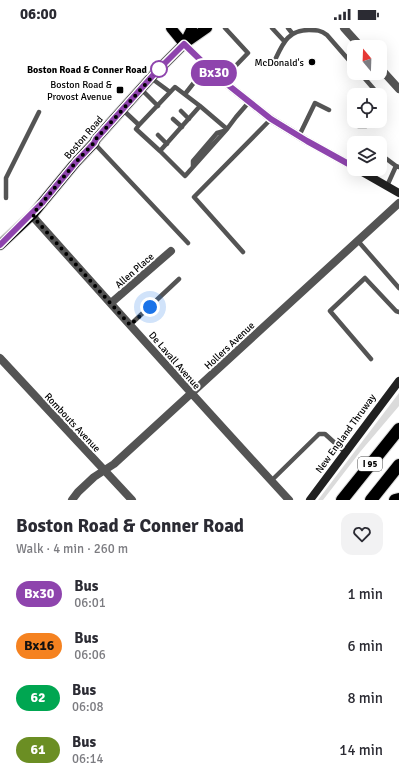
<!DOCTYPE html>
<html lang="en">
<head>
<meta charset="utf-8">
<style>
  :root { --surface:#fff; --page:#f2f2f3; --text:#2b2b33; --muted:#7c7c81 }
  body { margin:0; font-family:Signika,sans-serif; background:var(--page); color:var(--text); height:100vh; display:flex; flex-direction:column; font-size:15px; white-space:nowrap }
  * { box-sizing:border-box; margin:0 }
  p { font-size:13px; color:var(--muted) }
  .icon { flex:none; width:22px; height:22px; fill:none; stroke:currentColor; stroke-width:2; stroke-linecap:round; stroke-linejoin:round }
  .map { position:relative; height:472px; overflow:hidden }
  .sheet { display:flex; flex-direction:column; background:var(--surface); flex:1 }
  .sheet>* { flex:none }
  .badge { padding:0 8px; border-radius:13px; font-size:14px; line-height:26px }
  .needle { width:26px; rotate:341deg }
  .controls { position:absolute; left:347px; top:12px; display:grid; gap:8px }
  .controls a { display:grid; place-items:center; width:40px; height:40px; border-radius:8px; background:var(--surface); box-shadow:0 4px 16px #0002; font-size:20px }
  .you { position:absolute; width:20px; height:20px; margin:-10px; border:3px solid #fff; border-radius:50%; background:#1a73e8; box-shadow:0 0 0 6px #1a73e833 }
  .map>.badge { position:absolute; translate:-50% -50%; box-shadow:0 0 0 2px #fff }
  .round { display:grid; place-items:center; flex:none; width:42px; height:42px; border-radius:12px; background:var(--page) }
  .overview { display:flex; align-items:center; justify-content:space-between; height:68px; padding:0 16px }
  h1 { font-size:19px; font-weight:800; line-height:30px }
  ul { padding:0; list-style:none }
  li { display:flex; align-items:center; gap:12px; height:52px; padding:0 16px }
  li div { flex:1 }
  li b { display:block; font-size:15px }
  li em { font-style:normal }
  li .badge { min-width:44px; font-weight:700; text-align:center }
  .status { display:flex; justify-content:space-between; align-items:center; height:28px; padding:0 20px; background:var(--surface); direction:ltr }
  .status svg { height:11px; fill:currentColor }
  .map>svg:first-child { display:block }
  .green { fill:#dbdbdb }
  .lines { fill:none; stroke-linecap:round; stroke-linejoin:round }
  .primary-casing { stroke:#dbdbdb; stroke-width:12 }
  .motorway-casing { stroke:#dbdbdb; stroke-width:14 }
  .service { stroke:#545454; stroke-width:4.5 }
  .minor { stroke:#545454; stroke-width:8 }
  .secondary { stroke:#212121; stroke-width:8 }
  .primary { stroke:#000; stroke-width:10 }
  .motorway { stroke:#000; stroke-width:12 }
  .line-casing { stroke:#fff; stroke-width:9 }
  .line { stroke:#8e44ad; stroke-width:6 }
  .walk { stroke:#000; stroke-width:4; stroke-dasharray:0 7.2 }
  .poi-dot { fill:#000; stroke:#fff; stroke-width:1.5 }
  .stop-dot { fill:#fff; stroke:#8e44ad; stroke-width:2 }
  .labels { text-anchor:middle; stroke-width:4; stroke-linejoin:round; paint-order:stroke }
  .shield { fill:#fff; stroke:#4c4c4c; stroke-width:1 }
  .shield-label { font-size:9px; font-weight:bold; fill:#000 }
  .poi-label { font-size:10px; fill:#000; stroke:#fff; text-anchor:end }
  .stop-label { font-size:10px; font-weight:bold; fill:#000; stroke:#fff; text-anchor:end }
  .street-label { font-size:10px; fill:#000; stroke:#fff }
</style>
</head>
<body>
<div class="status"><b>06:00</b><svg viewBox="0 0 49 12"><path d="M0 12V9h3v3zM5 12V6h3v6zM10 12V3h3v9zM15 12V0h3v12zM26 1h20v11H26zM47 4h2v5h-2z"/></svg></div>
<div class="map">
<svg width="399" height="472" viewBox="0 0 399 472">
  <rect width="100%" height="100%" fill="#fff"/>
  <path class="green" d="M399 365V378L360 424 323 472H318Z"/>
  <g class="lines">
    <defs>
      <path id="primary" d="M171 0 184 16
        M184 16 192 0
        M0 217 33 186 42 175 76 134 94 115 96 111 156 44 184 16 207 0"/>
      <path id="motorway" d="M342 472 399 401
        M371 472 399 437
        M395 472 399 471"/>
    </defs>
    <use href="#primary" class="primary-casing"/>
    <use href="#motorway" class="motorway-casing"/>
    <path class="service" d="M272 0 284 13
      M288 0 292 5
      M275 32C283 15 288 2 309 2 316 2 321 2 327 7L354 38
      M360 45 379 67
      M151 50 170 64
      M222 52 248 25 225 0
      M141 61 158 78
      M185 66 207 38
      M380 68C386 75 386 82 380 90
      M123 82 139 97 136 101 160 123 185 148 227 101 236 89 249 74
      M181 83 189 91
      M173 91 182 99
      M139 97 175 59 200 78 227 101
      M358 98H366L375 93
      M158 107 167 116
      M299 108 315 75 329 82
      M94 115 188 215
      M160 123 200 78
      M380 126 396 138
      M193 139V133L217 105 224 103
      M387 158 396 138 399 139
      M6 170V150L39 84
      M358 213 399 260
      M243 224 194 169 271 91
      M130 297 179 251
      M371 331 330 283 365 250 396 283 399 284
      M271 453 319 406H325L346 425"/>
    <path class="minor" d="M344 0 361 19
      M380 40 399 61
      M33 186 35 191C119 285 203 379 289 472
      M111 275 171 223
      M0 330 132 472
      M72 472 78 464 94 449 114 436 399 175"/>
    <path class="secondary" d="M184 16 218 49 271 91 307 113 354 139
      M357 141 399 165
      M310 472 399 353"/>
    <use href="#primary" class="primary"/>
    <use href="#motorway" class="motorway"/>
  </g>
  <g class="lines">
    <defs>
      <path id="line" d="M0 217 42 175 76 134 94 115 96 111 156 44 184 16 218 49 271 91 307 113 354 139"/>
    </defs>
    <use href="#line" class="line-casing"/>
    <use href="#line" class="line"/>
    <path class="walk" d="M150 279 130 297 35 191 33 186 76 134 94 115 96 111 162 38 159 41"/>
  </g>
  <g class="poi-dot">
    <circle cx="312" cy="34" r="4"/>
    <rect x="116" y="58" width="8" height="8" rx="2"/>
  </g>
  <circle class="stop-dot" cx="159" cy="41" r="8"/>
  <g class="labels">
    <rect class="shield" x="358" y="429" width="24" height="14" rx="3"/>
    <g class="shield-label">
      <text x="370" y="439">I 95</text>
    </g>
    <g class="poi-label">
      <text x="304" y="38">McDonald's</text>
      <text x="112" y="60">Boston Road &amp;<tspan x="112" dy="12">Provost Avenue</tspan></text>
    </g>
    <g class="stop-label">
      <text x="147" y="45">Boston Road &amp; Conner Road</text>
    </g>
    <g class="street-label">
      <text transform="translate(83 109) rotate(-49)" y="4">Boston Road</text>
      <text transform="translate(134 242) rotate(-41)" y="4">Allen Place</text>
      <text transform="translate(229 317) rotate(-43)" y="4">Hollers Avenue</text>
      <text transform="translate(175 332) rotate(49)" y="4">De Lavall Avenue</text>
      <text transform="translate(73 394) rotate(47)" y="4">Rombouts Avenue</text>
      <text transform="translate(345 405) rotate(-54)" y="4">New England Thruway</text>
    </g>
  </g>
</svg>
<div class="controls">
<a><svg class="needle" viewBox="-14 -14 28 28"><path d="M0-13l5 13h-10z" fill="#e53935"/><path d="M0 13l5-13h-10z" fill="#7c7c81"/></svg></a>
<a><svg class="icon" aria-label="locate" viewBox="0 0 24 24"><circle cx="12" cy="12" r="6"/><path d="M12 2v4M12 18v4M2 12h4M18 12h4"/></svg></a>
<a><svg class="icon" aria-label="layers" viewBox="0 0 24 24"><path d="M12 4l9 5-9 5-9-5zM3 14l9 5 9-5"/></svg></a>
</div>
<div class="you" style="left:150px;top:279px"></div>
<b class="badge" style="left:214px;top:45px;background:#8e44ad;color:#fff">Bx30</b>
</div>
<section class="sheet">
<div class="overview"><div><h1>Boston Road &amp; Conner Road</h1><p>Walk · 4 min · 260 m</p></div><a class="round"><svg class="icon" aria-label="heart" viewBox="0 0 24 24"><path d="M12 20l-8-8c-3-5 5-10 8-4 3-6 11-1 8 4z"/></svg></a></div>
<ul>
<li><span class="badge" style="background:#8e44ad;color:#fff">Bx30</span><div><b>Bus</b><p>06:01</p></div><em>1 min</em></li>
<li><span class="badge" style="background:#f58220;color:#111">Bx16</span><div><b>Bus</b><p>06:06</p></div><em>6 min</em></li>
<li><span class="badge" style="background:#00a651;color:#fff">62</span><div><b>Bus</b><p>06:08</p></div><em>8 min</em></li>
<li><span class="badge" style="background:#6b8e23;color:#fff">61</span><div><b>Bus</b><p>06:14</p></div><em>14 min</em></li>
</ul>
</section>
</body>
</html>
